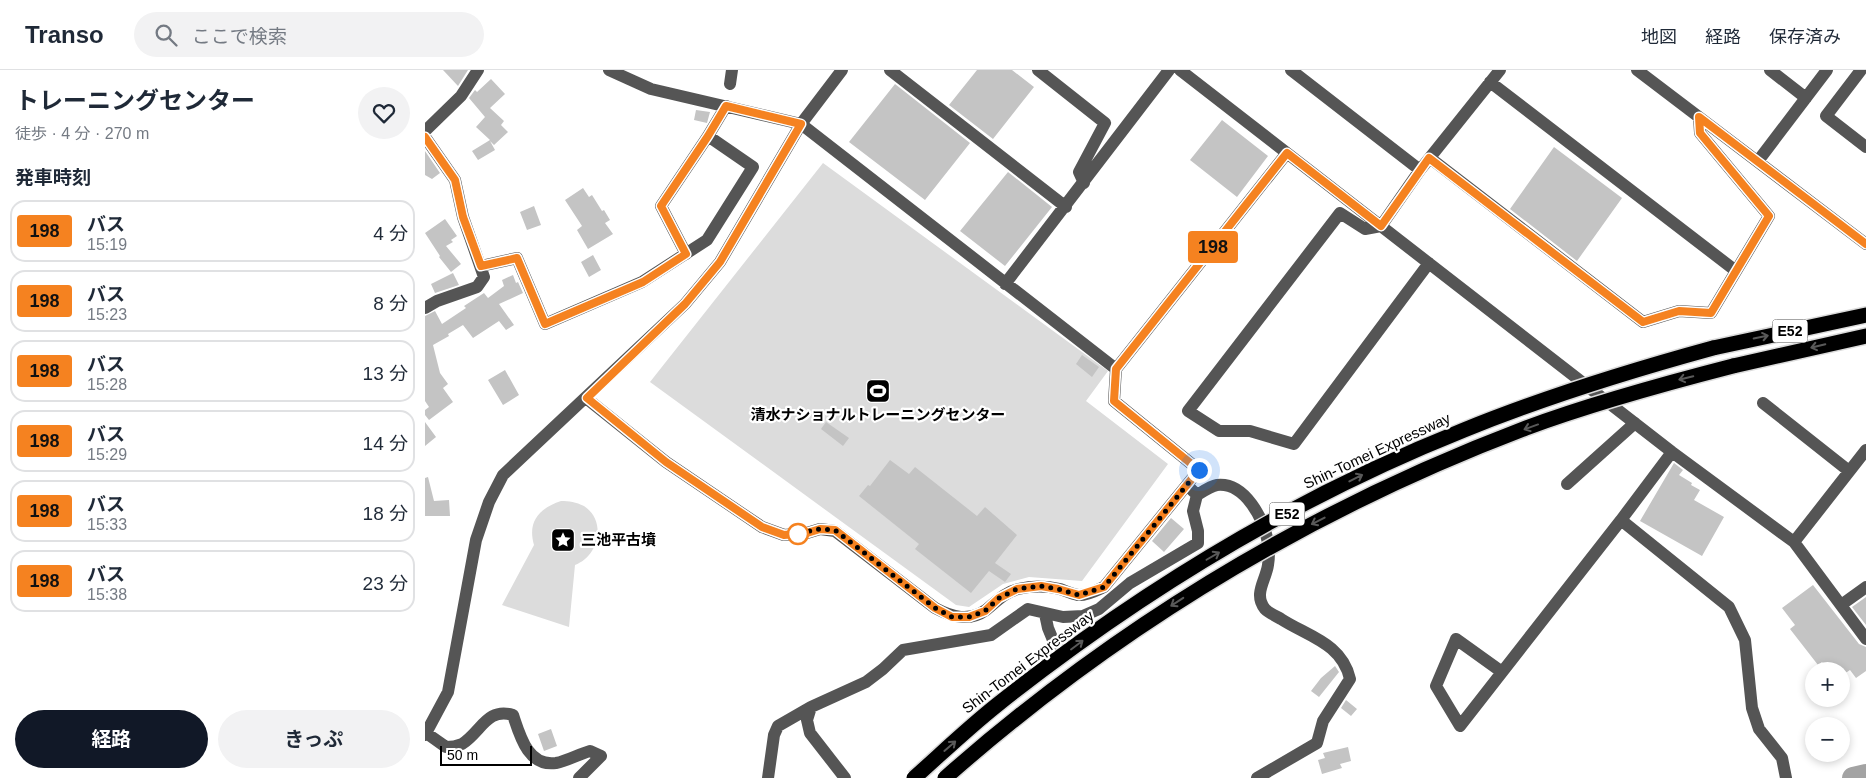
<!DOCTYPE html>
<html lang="ja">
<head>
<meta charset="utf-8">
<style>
  :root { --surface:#fff; --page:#f2f2f3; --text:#1f2937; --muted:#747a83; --line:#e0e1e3; --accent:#111827 }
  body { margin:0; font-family:Arial,"Noto Sans JP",sans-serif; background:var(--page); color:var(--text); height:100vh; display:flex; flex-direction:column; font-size:19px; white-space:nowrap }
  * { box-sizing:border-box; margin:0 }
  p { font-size:16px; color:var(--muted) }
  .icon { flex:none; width:28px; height:28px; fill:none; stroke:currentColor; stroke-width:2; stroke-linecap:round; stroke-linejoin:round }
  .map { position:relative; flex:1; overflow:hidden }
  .panel { display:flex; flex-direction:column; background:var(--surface); width:425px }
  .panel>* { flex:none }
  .badge { padding:0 10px; border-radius:4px; font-size:18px; line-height:32px }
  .controls { position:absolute; left:1380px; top:592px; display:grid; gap:10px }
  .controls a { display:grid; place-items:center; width:45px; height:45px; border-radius:50%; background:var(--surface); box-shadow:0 2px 8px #0003; font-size:25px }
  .scale { position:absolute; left:15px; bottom:12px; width:92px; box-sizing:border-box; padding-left:5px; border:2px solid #000; border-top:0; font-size:14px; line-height:18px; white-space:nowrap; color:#000; -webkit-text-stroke:4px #fff; paint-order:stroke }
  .you { position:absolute; width:25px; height:25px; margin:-12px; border:4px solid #fff; border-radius:50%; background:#1a73e8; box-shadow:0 0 0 8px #1a73e833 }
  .map>.badge { position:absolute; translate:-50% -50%; box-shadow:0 0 0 2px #fff }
  h2 { padding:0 15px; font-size:19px; line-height:45px }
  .round { display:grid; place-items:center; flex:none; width:52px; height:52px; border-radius:26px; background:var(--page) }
  .overview { display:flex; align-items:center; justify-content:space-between; height:85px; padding:0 15px }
  h1 { font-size:24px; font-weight:700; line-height:38px }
  .button { display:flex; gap:10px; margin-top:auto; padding:10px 15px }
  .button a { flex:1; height:58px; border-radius:30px; background:var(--accent); color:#fff; font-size:20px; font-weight:700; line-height:58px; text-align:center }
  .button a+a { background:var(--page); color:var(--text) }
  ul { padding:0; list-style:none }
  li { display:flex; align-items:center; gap:15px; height:62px; margin:0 10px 8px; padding:0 5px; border:2px solid var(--line); border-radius:15px }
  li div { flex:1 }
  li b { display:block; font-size:19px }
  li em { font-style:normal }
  li .badge { min-width:55px; font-weight:700; text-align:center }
  header { display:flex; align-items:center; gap:30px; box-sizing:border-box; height:70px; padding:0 25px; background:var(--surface); border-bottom:1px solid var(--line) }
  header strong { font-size:24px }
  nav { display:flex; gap:28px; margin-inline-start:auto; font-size:18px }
  .search { width:350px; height:45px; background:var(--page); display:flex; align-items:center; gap:12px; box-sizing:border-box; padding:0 18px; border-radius:28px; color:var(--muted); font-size:19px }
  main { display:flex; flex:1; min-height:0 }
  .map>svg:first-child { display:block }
  .green { fill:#dcdcdc }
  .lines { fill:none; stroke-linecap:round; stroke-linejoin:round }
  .river { stroke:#a3a3a3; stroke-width:22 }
  .building { fill:#c4c4c4 }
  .highway-casing { stroke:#dbdbdb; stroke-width:18 }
  .minor { stroke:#555; stroke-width:12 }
  .highway { stroke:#000; stroke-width:15 }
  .highway-bridge-casing { stroke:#dbdbdb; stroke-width:18; stroke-linecap:butt }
  .highway-bridge { stroke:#000; stroke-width:15 }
  .oneway { stroke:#595959 }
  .line-casing { stroke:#fff; stroke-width:11 }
  .line { stroke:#f58220; stroke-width:8 }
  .walk { stroke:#000; stroke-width:5; stroke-dasharray:0 9 }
  .stop-dot { fill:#fff; stroke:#f58220; stroke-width:2.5 }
  .labels { text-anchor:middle; stroke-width:4.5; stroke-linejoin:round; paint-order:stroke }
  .shield { fill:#fff; stroke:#4c4c4c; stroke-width:1 }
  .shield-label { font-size:14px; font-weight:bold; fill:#000 }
  .poi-label { font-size:15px; font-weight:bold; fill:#000; stroke:#fff }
  .street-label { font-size:15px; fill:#000; stroke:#fff }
</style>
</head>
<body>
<header>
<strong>Transo</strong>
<div class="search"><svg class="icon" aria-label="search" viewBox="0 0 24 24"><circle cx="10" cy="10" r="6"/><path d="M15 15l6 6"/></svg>ここで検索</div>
<nav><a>地図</a><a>経路</a><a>保存済み</a></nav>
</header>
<main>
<section class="panel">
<div class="overview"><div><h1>トレーニングセンター</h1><p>徒歩 · 4 分 · 270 m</p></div><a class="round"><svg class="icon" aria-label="heart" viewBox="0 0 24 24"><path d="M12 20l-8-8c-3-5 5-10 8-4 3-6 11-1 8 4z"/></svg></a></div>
<h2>発車時刻</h2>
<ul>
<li><span class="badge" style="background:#f58220;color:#111">198</span><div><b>バス</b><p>15:19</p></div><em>4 分</em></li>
<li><span class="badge" style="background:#f58220;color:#111">198</span><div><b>バス</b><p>15:23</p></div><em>8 分</em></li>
<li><span class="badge" style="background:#f58220;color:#111">198</span><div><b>バス</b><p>15:28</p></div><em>13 分</em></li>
<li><span class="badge" style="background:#f58220;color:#111">198</span><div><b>バス</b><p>15:29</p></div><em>14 分</em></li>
<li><span class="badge" style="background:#f58220;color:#111">198</span><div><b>バス</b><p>15:33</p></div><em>18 分</em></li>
<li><span class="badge" style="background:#f58220;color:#111">198</span><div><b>バス</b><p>15:38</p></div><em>23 分</em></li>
</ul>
<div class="button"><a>経路</a><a>きっぷ</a></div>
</section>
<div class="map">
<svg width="1441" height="708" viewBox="0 0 1441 708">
  <rect width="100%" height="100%" fill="#fff"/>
  <path class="green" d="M398 93 683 301 661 331 743 394 657 511 604 507 578 514 544 537 531 535 225 312Z
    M136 431C144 431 151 432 159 436 182 451 174 486 150 495L144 557 77 535 109 475C102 451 115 438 136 431Z"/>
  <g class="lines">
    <path class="river" d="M1428 708 1441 705"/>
  </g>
  <path class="building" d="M18 0H43L33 16Z
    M552 0H587L609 17 568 69 524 35Z
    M66 9 80 24 65 38 79 51 76 55 83 62 69 75 65 71 70 80 53 90 47 81 65 70 51 57 60 47 44 28 50 20 52 22Z
    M470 14 545 73 500 130 424 72Z
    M271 40 285 42 282 53 269 50Z
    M797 50 843 86 812 127 765 90Z
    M1129 77 1197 128 1152 191 1085 139Z
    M0 81 15 103 7 109 0 105Z
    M583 102 627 137 580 196 535 161Z
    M158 118 164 127 167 125 177 141 179 140 185 150 180 153 188 164 163 179 152 160 157 156 140 130Z
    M109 136 116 155 102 160 95 142Z
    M20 149 32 166 26 170 28 172 21 176 36 194 26 202 14 187 15 186 0 163Z
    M168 185 176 200 164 207 156 192Z
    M28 203 34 215 10 223 6 214Z
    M88 205 91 213 93 212 98 223 74 234 89 255 81 260 74 251 48 268 38 255 23 264 24 266 8 275 15 303 23 314 18 318 28 332 4 350 0 345V340L4 337 0 331V246L10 241 17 254 41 238 39 236 59 223 63 228 79 216 77 210Z
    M657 285 674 297 667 307 651 294Z
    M80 300 94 325 78 335 63 310Z
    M0 352 11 367 0 376Z
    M401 352 424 368 418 376 396 359Z
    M465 390 484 404 490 397 552 446 560 437 592 465 570 493 586 504 580 512 564 501 546 523 490 479 494 474 434 426 443 415 445 416Z
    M1249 393 1258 400 1254 405 1267 413 1266 415 1275 420 1269 430 1299 447 1277 486 1215 451Z
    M3 407 9 431 24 430 25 446H0V408Z
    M746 448 759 459 739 482 727 471Z
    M1388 515 1434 574 1441 577V601L1431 608 1425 600 1416 606V601H1404L1397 592 1393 595 1365 559 1370 555 1357 538Z
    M1441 527V555L1427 537Z
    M910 596 914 602 894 627 886 621 896 608Z
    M921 630 932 639 926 646 916 638Z
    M126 659 132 676 119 681 113 664Z
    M923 677 926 691 915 694 917 698 897 704 893 690 900 688 898 683Z"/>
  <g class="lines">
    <defs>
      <path id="highway" d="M1288 278 1441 245
        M1308 296 1441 266"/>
    </defs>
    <use href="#highway" class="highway-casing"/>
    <path class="minor" d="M184 0 226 19 376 54 691 299
      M465 0 641 137
      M613 0 680 53 654 102 659 113
      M755 0 1247 382 1369 472 1441 569
      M866 0 995 100
      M1212 0 1441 174
      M1345 0 1381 28
      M1436 0 1401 46 1441 77
      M1065 12 1311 201
      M305 14 307 0
      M0 61 36 26 53 0
      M0 67 30 110 38 147 59 207 52 217 12 231 0 238
      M1005 88 1218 252 1254 241 1286 243 1344 146 1275 63 1274 47
      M1333 91 1402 0
      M261 184 236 136 283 66 301 36
      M1004 193 869 374 825 361H794L763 341 915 143 940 159 956 156 995 100 1075 0
      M56 196 92 188 120 254 217 212 282 170 328 97 283 66
      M580 214 744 0
      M161 328 241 392 337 457 359 465 382 463 395 459 410 461 510 538C527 547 544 552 561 540 571 532 580 522 593 519 606 516 622 516 635 519 641 521 647 524 653 525 662 526 672 520 679 517L774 400 689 331 691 299 862 83
      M1338 333 1424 401
      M1247 382 1196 450 1304 537 1320 570 1327 638 1334 659 1357 688 1361 708
      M1142 414 1210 353
      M766 419 772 425C777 422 786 416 792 415 820 412 839 449 843 473 844 479 844 489 843 495 841 510 828 524 840 539 844 543 851 546 856 549 882 566 917 573 925 609L898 651 892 673 832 708
      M1369 472 1441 380
      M1416 535 1441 517
      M620 544 623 558 630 575
      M1077 602 1031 569 1011 616 1035 656 1196 450
      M1 663 21 677C26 677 32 676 37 674 56 662 62 637 88 645 95 666 103 697 131 693 142 691 154 684 165 681L176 686 154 708
      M0 665 23 622 51 470 64 432 78 405 260 234 295 192 376 54 417 0
      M343 708 349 665 353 656 386 637
      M420 708 385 663 382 650 386 637 441 612 458 599 478 580 566 565 603 539 638 547 658 546 674 539 705 513 773 473V461L768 441 772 425"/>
    <use href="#highway" class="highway"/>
    <defs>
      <path id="highway-bridge" d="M489 708C516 684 543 658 572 635 713 523 871 427 1039 360 1120 327 1204 301 1288 278
        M520 708C691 557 887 439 1101 358 1168 333 1238 314 1308 296"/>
    </defs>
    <use href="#highway-bridge" class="highway-bridge-casing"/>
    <use href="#highway-bridge" class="highway-bridge"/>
  </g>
  <defs><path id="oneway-shaft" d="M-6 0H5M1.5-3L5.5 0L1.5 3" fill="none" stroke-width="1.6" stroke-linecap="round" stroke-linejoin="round" transform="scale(1.25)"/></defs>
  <g class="oneway">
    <use href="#oneway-shaft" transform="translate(1336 267) rotate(-12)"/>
    <use href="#oneway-shaft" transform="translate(1393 276) rotate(167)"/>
    <use href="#oneway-shaft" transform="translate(1261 308) rotate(166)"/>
    <use href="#oneway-shaft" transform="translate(1106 357) rotate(160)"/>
    <use href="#oneway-shaft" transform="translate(931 408) rotate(-27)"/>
    <use href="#oneway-shaft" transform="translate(893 451) rotate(153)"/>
    <use href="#oneway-shaft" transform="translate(788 486) rotate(-30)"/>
    <use href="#oneway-shaft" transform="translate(752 532) rotate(147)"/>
    <use href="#oneway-shaft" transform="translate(652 575) rotate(-37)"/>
    <use href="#oneway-shaft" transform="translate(525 676) rotate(-41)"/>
  </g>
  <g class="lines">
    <defs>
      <path id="line" d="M0 67 30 110 38 147 56 196 92 188 120 254 218 212 261 184 236 136 283 66 301 36 376 54 295 192 260 234 162 328 241 392 337 457 359 465 382 463 395 459 410 460 510 538 527 547H544L560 541 574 528 592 519 616 516 633 519 654 525 679 517 774 400 689 331 691 299 862 83 956 156 1004 88 1218 252 1254 241 1286 243 1344 146 1275 63 1274 47 1441 174"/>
    </defs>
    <use href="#line" class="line-casing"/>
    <use href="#line" class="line"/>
    <path class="walk" d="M373 464H370L395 459 410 460 510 538 527 547H544L560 541 574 528 592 519 616 516 633 519 654 525 679 517 774 400"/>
  </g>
  <defs>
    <symbol id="stadium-square" viewBox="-11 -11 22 22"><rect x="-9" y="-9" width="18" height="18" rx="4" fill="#000" stroke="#fff"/><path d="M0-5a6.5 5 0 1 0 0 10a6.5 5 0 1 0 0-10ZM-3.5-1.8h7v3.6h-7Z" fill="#fff"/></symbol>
    <symbol id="sight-square" viewBox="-11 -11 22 22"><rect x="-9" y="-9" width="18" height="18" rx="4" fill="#000" stroke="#fff"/><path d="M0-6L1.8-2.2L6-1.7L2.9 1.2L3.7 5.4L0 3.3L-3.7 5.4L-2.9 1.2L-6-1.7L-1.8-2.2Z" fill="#fff"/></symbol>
  </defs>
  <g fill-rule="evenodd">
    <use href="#stadium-square" x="439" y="307" width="28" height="28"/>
    <use href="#sight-square" x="124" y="456" width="28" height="28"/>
  </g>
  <circle class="stop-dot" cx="373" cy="464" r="10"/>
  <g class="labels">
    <g class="shield">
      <rect x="1347.5" y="249.5" width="35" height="23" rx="4"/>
      <rect x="844.5" y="432.5" width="35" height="23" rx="4"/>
    </g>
    <g class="shield-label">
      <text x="1365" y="266">E52</text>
      <text x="862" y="449">E52</text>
    </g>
    <g class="poi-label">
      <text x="453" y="350">清水ナショナルトレーニングセンター</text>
      <text x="156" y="475" text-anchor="start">三池平古墳</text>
    </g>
    <g class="street-label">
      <text transform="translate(952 381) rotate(-25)" y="5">Shin-Tomei Expressway</text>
      <text transform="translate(603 592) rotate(-37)" y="5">Shin-Tomei Expressway</text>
    </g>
  </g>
</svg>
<div class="controls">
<a>+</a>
<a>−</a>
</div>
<div class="scale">50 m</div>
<div class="you" style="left:774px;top:400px"></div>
<b class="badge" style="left:788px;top:177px;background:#f58220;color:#111">198</b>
</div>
</main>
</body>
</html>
